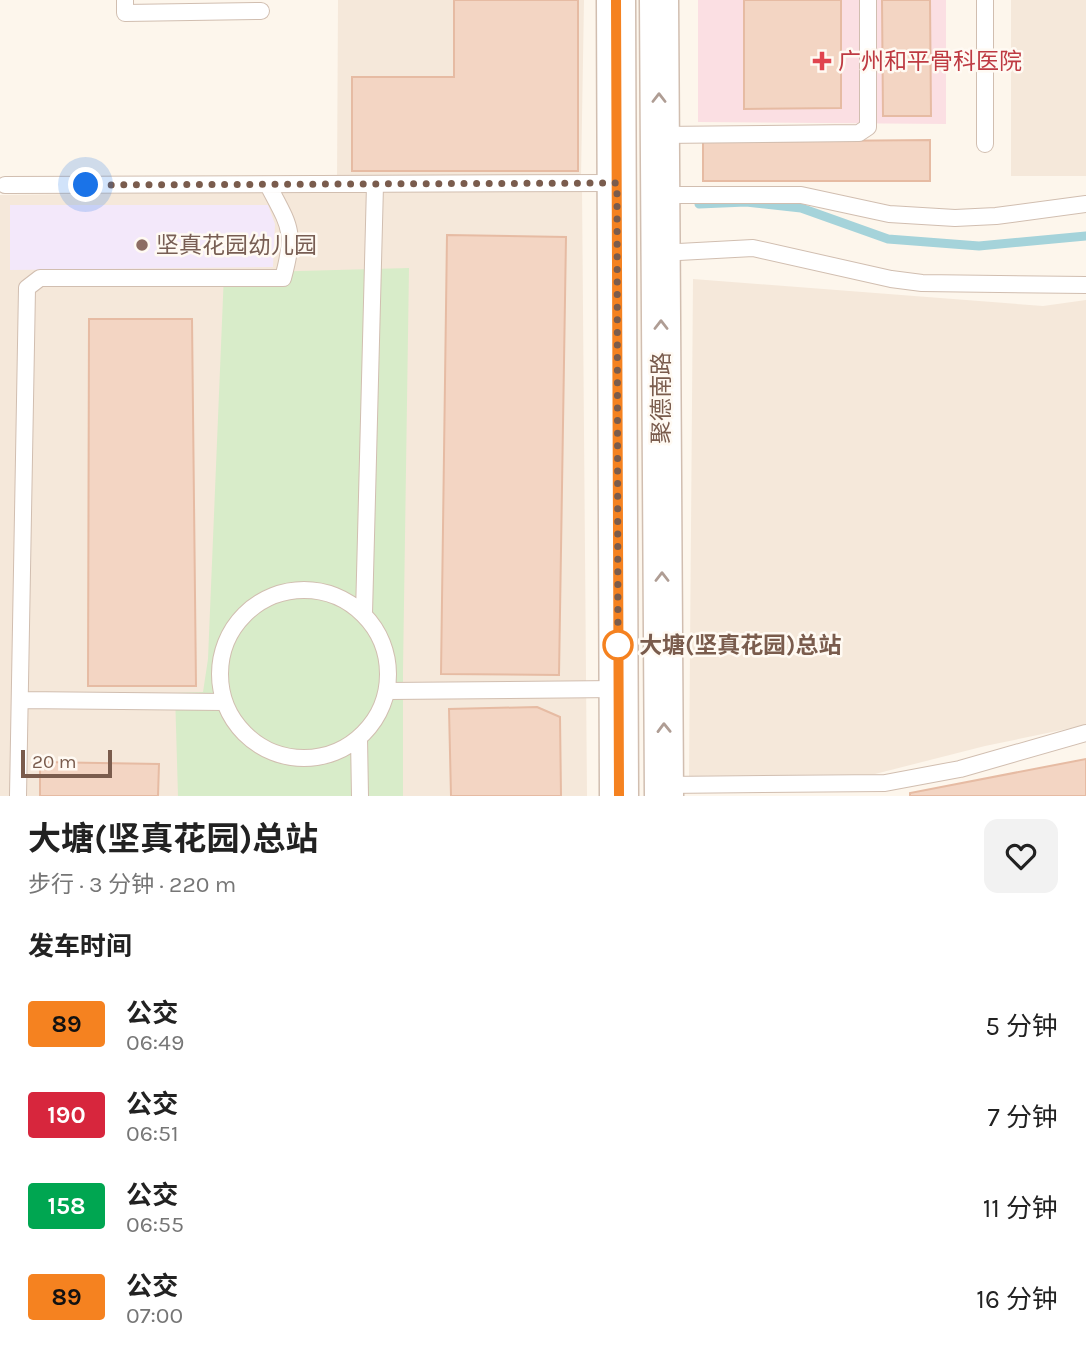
<!DOCTYPE html>
<html lang="zh">
<head>
<meta charset="utf-8">
<style>
  :root { --surface:#fff; --page:#f2f2f2; --text:#222; --muted:#767676 }
  body { margin:0; font-family:Karla,"Noto Sans SC",sans-serif; background:var(--page); color:var(--text); height:100vh; display:flex; flex-direction:column; font-size:26px; white-space:nowrap }
  * { box-sizing:border-box; margin:0 }
  p { font-size:23px; color:var(--muted) }
  .icon { flex:none; width:38px; height:38px; fill:none; stroke:currentColor; stroke-width:2; stroke-linecap:round; stroke-linejoin:round }
  .map { position:relative; height:796px; overflow:hidden }
  .drawer { display:flex; flex-direction:column; background:var(--surface); flex:1 }
  .drawer>* { flex:none }
  .badge { padding:0 14px; border-radius:5px; font-size:24px; line-height:46px }
  .scale { position:absolute; left:21px; bottom:18px; width:91px; box-sizing:border-box; padding-left:7px; border:4px solid #7a5c4d; border-top:0; font-size:19px; line-height:24px; white-space:nowrap; color:#7a5c4d; -webkit-text-stroke:5px #fffaf3; paint-order:stroke }
  .you { position:absolute; width:35px; height:35px; margin:-18px; border:5px solid #fff; border-radius:50%; background:#1a73e8; box-shadow:0 0 0 10px #1a73e833 }
  .map>.badge { position:absolute; translate:-50% -50%; box-shadow:0 0 0 4px #fff }
  h2 { padding:0 28px; font-size:26px; line-height:63px }
  .round { display:grid; place-items:center; flex:none; width:74px; height:74px; border-radius:14px; background:var(--page) }
  .headline { display:flex; align-items:center; justify-content:space-between; height:119px; padding:0 28px }
  h1 { font-size:33px; font-weight:700; line-height:52px }
  ul { padding:0; list-style:none }
  li { display:flex; align-items:center; gap:21px; height:91px; padding:0 28px }
  li div { flex:1 }
  li b { display:block; font-size:26px }
  li em { font-style:normal }
  li .badge { min-width:77px; font-weight:700; text-align:center }
  .map>svg:first-child { display:block }
  .residential { fill:#f5e8da }
  .education { fill:#f3e8fa }
  .medical { fill:#fbdfe3 }
  .green { fill:#d8ecc9 }
  .lines { fill:none; stroke-linecap:round; stroke-linejoin:round }
  .stream { stroke:#a5d3da; stroke-width:9 }
  .building { fill:#f3d5c3; stroke:#e6bba3; stroke-width:2 }
  .service-casing { stroke:#d1beb0; stroke-width:18 }
  .tertiary-casing { stroke:#d1beb0; stroke-width:41 }
  .service { stroke:#fff; stroke-width:16 }
  .tertiary { stroke:#fff; stroke-width:38 }
  .oneway { stroke:#af9d94 }
  .line-casing { stroke:#fff; stroke-width:16 }
  .line { stroke:#f58220; stroke-width:10 }
  .walk { stroke:#7a5c4d; stroke-width:7; stroke-dasharray:0 12.6 }
  .health-dot { fill:#e0444e; stroke:#fffaf3; stroke-width:2.5 }
  .education-dot { fill:#8d6e63; stroke:#fffaf3; stroke-width:2.5 }
  .stop-dot { fill:#fff; stroke:#f58220; stroke-width:3.5 }
  .labels { text-anchor:middle; stroke-width:5; stroke-linejoin:round; paint-order:stroke }
  .health-label { font-size:23px; fill:#be3a42; stroke:#fffaf3; text-anchor:start }
  .education-label { font-size:23px; fill:#785e54; stroke:#fffaf3; text-anchor:start }
  .street-label { font-size:23px; fill:#7a5c4d; stroke:#fffaf3 }
  .stop-label { font-size:23px; font-weight:bold; fill:#7a5c4d; stroke:#fffaf3; text-anchor:start }
</style>
</head>
<body>
<div class="map">
<svg width="1086" height="796" viewBox="0 0 1086 796">
  <rect width="100%" height="100%" fill="#fdf6ec"/>
  <path class="residential" d="M338 0H584L581 178 337 182Z
    M1011 0H1086V176H1011Z
    M582 188 587 796H0V195Z
    M693 279 1043 306 1086 300V725L985 746 875 774 689 776Z"/>
  <path class="education" d="M10 205H268L275 224 273 267 10 270Z"/>
  <path class="medical" d="M698 0H946V124L698 122Z"/>
  <path class="green" d="M409 268 403 671V796H178L175 693 203 692 208 659 224 273Z"/>
  <g class="lines">
    <path class="stream" d="M699 204 746 202 801 208 888 239 979 246 1086 236"/>
  </g>
  <path class="building" d="M454 0H578V171H352V77H454Z
    M744 0H841V108L744 109Z
    M882 0H930L931 116H883Z
    M930 140V181H703V142Z
    M447 235 566 237 559 675 441 674Z
    M89 319H192L196 686H88Z
    M537 707 560 717 561 796H451L449 709Z
    M1086 759V796H910V793Z
    M40 762 159 764 158 796H40Z"/>
  <g class="lines">
    <defs>
      <path id="service" d="M125 0V13L261 11
        M985 0V144
        M660 135 859 133 868 127V0
        M5 185 617 183
        M660 195H801L889 214 955 218 996 216 1086 204
        M660 253 753 248 891 279 922 283 1086 285
        M220 674a84 84 0 1 1 168 0a84 84 0 1 1-168 0Z
        M364 614 375 185
        M387 691 618 689
        M20 700 224 702
        M359 738 360 796
        M664 785 885 783 960 769 1086 733
        M18 796 27 288 40 278H283C296 231 290 227 268 185"/>
      <path id="tertiary" d="M616 0 619 796
        M659 0 664 796"/>
    </defs>
    <use href="#service" class="service-casing"/>
    <use href="#tertiary" class="tertiary-casing"/>
    <use href="#service" class="service"/>
    <use href="#tertiary" class="tertiary"/>
  </g>
  <defs><path id="oneway-chevron" d="M-2-3.5L2.5 0L-2 3.5" fill="none" stroke-width="1.6" stroke-linecap="round" stroke-linejoin="round" transform="scale(1.75)"/></defs>
  <g class="oneway">
    <use href="#oneway-chevron" transform="translate(659 98) rotate(-90)"/>
    <use href="#oneway-chevron" transform="translate(661 325) rotate(-90)"/>
    <use href="#oneway-chevron" transform="translate(662 577) rotate(-90)"/>
    <use href="#oneway-chevron" transform="translate(664 728) rotate(-91)"/>
  </g>
  <g class="lines">
    <defs>
      <path id="line" d="M616 0 619 796"/>
    </defs>
    <use href="#line" class="line-casing"/>
    <use href="#line" class="line"/>
    <path class="walk" d="M86 185 617 183 618 645"/>
  </g>
  <path class="health-dot" d="M818.5 50.5h7v7h7v7h-7v7h-7v-7h-7v-7h7z"/>
  <circle class="education-dot" cx="142" cy="245" r="7"/>
  <circle class="stop-dot" cx="618" cy="645" r="14"/>
  <g class="labels">
    <g class="health-label">
      <text x="838" y="69">广州和平骨科医院</text>
    </g>
    <g class="education-label">
      <text x="156" y="253">坚真花园幼儿园</text>
    </g>
    <g class="street-label">
      <text transform="translate(661 398) rotate(-90)" y="8">聚德南路</text>
    </g>
    <g class="stop-label">
      <text x="639" y="653">大塘(坚真花园)总站</text>
    </g>
  </g>
</svg>
<div class="scale">20 m</div>
<div class="you" style="left:86px;top:185px"></div>
</div>
<section class="drawer">
<div class="headline"><div><h1>大塘(坚真花园)总站</h1><p>步行 · 3 分钟 · 220 m</p></div><a class="round"><svg class="icon" aria-label="heart" viewBox="0 0 24 24"><path d="M12 20l-8-8c-3-5 5-10 8-4 3-6 11-1 8 4z"/></svg></a></div>
<h2>发车时间</h2>
<ul>
<li><span class="badge" style="background:#f58220;color:#111">89</span><div><b>公交</b><p>06:49</p></div><em>5 分钟</em></li>
<li><span class="badge" style="background:#d7263d;color:#fff">190</span><div><b>公交</b><p>06:51</p></div><em>7 分钟</em></li>
<li><span class="badge" style="background:#00a651;color:#fff">158</span><div><b>公交</b><p>06:55</p></div><em>11 分钟</em></li>
<li><span class="badge" style="background:#f58220;color:#111">89</span><div><b>公交</b><p>07:00</p></div><em>16 分钟</em></li>
</ul>
</section>
</body>
</html>
